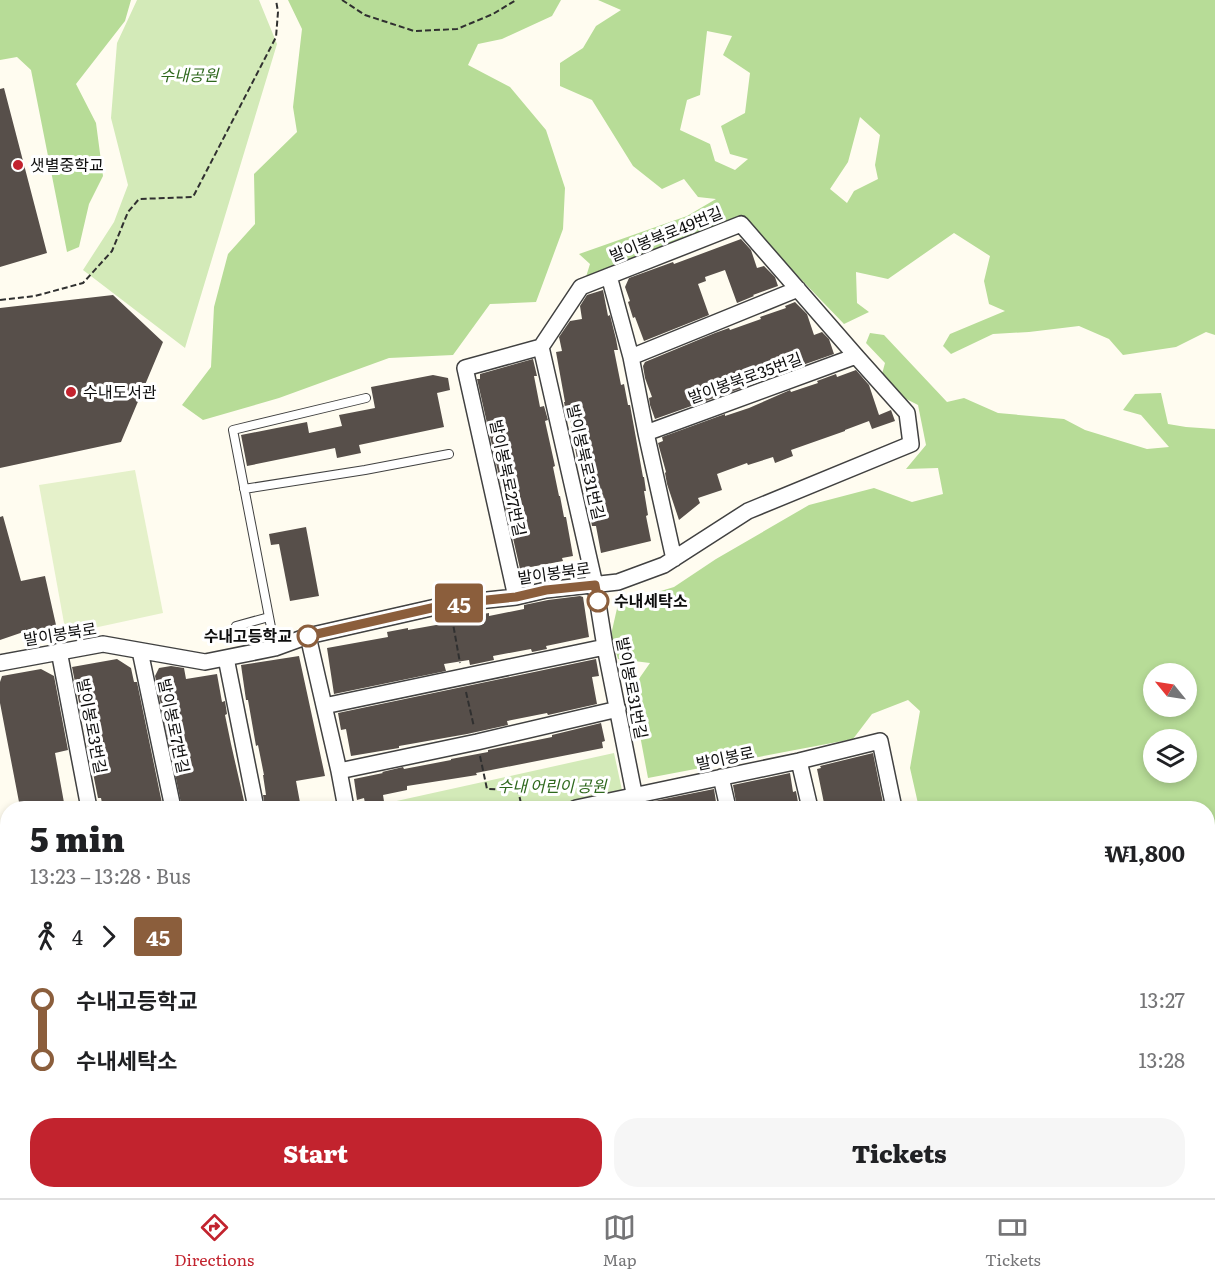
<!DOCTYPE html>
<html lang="en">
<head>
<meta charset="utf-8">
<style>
  :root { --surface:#fff; --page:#f6f6f6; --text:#202124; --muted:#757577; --line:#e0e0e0; --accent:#c2232e }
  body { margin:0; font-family:Literata,"Noto Sans KR",serif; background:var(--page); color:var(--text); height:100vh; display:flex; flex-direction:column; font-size:22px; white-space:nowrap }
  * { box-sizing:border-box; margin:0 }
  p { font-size:20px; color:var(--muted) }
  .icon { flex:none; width:33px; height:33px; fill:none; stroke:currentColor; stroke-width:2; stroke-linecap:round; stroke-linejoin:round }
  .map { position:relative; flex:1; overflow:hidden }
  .drawer { position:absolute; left:0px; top:801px; width:1215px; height:398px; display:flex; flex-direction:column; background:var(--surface); border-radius:24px 24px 0 0; box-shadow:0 3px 9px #0003 }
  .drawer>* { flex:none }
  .badge { padding:0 12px; border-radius:4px; font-size:21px; line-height:39px }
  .needle { width:39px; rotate:300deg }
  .fabs { position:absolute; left:1143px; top:663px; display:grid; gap:12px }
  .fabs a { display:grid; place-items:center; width:54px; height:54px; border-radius:50%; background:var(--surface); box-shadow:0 3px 9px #0003; font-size:30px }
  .map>.badge { position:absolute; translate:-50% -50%; box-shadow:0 0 0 3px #fff }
  .legs { display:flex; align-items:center; gap:9px; height:66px; padding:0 30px; font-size:20px }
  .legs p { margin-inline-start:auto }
  .head { display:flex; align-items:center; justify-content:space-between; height:102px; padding:0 30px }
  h1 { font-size:33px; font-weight:800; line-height:45px }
  .button { display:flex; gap:12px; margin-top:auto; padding:12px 30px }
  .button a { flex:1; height:69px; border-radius:24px; background:var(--accent); color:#fff; font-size:24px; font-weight:800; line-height:69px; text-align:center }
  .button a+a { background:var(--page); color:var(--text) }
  ul { padding:0 30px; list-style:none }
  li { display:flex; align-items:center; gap:21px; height:60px; font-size:22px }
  li i { display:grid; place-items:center; width:9px; height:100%; margin:0 8px; background:currentColor }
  li i::after { content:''; width:15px; height:15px; margin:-8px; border:4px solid; border-radius:50%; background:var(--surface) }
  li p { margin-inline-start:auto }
  li:first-child i { background:linear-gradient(#0000 50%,currentColor 0) }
  li:last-child i { background:linear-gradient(currentColor 50%,#0000 0) }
  .tabs { display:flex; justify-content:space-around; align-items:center; height:84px; border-top:2px solid var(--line); background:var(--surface); font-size:16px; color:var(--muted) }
  .tabs a { display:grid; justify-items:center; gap:3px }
  .tabs .on { color:var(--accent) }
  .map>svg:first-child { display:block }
  .green { fill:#d3eab8 }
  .forest { fill:#b7dc97; fill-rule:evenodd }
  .pitch { fill:#e5f1ca }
  .building { fill:#574f4a }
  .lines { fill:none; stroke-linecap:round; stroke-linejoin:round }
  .lane-casing { stroke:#414141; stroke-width:10 }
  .street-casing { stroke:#414141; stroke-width:18 }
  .secondary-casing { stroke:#303030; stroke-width:24 }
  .path { stroke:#303030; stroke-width:2; stroke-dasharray:6 3; stroke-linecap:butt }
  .lane { stroke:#fff; stroke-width:8 }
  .street { stroke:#fff; stroke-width:15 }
  .secondary { stroke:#fff4ab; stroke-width:21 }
  .line-1-casing { stroke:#fff; stroke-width:14 }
  .line-1 { stroke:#8b5e3c; stroke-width:9 }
  .poi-dot { fill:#c2232e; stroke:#fff; stroke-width:2 }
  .stop-1-dot { fill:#fff; stroke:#8b5e3c; stroke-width:3 }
  .labels { text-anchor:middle; stroke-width:6; stroke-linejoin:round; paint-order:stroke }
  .park-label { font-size:16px; font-style:italic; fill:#2e681d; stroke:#fff }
  .poi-label { font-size:16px; fill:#0e0e0e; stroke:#fff; text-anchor:start }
  .street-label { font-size:16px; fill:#0e0e0e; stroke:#fff }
  .stop-label { font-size:16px; font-weight:bold; fill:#0e0e0e; stroke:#fff; text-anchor:start }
</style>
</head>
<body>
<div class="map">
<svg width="1215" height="1198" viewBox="0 0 1215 1198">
  <rect width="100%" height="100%" fill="#fffcf0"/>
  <path class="green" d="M137 0H259L277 44 185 348 83 270 114 222 128 185 111 118 117 43Z
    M614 753 622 790 539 808H393L392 802Z"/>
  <path class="forest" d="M0 0H131L125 21 76 84 96 123 103 176 89 204 79 247 67 252 31 70 17 57 0 60Z
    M288 0H561L552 16 502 39 478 44 468 65 510 87 546 130 565 188 563 229 536 302 490 304 453 355 389 358 279 398 203 420 182 405 211 367 214 307 228 254 255 224 254 174 297 132 293 107 302 29Z
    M598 0H1215V335L1206 332 1176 347 1123 355 1109 339 1079 326 1029 332 993 334 951 354 943 346 950 334 1005 311 989 304 984 281 990 256 954 233 888 279 856 272 857 303 869 312 844 324 769 246 735 224 585 280 590 264 579 254 687 216 716 199 698 197 684 179 662 189 633 166 592 100 560 86V63L583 48 596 26 621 10ZM707 31 732 36 723 55 750 73 745 113 721 126 730 154 748 159 735 170 715 161 710 144 680 130 687 100 700 95ZM860 117 880 135 875 165 878 179 854 191 847 203 830 189 848 162Z
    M870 333 884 335 947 402 964 398 998 413 1064 419 1085 430 1147 449 1169 447 1141 415 1123 410 1135 394 1161 393 1168 424 1186 427 1215 429V1198H508L512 1191H1208V808H919L910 768 920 711 908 700 872 714 853 739 648 778 639 730 627 696 650 663 618 659 611 635 618 604 674 587 716 559 809 505 874 488 912 502 943 494 938 468 906 469 926 445 918 405 879 385 885 363 866 343ZM1154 674H1186V706H1154ZM1154 740H1186V772H1154Z"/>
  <path class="pitch" d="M135 470 163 613 66 634 39 485Z"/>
  <path class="building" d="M4 88 47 253 0 267V89Z
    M741 239 751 250 757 268 764 266 775 277 778 286 753 295 754 296 737 303 725 270 705 277 706 281 698 284 709 315 644 341 635 317 633 318 628 302 630 301 625 287 629 278 673 262 674 264Z
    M603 290 608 316 610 315 616 339 618 350H614L621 385 624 384 628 405H630L643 477H644L646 491H644L648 515 646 516 651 541 601 553 596 526H592L588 504 587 505 583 487H584L578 459H577L569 412 566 413 564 402H565L556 352 562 351 559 337 570 321 582 319 580 306 587 295Z
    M113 295 163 342 121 442 0 468V308Z
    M795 302 807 314 814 335 822 332 829 339 834 354 794 368 793 366 760 378 761 380 742 388 655 419 650 405 649 398 652 397 645 378 643 366 645 362 715 333 729 328 730 330 761 319 760 317 786 308 785 306Z
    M533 359 537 376H534L540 407 544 406 548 420 545 421 555 466 553 467 559 496H560L564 517H566L573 556 562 558 563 561 520 569 477 379H480V374Z
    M856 370 869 385 879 415 891 410 895 421 872 429 869 421 845 430V431L791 450 793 456 775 463 773 457 748 465 747 463 717 474 722 490 698 498 700 503 679 520 667 484 665 473 666 472 658 443 663 441 662 437 725 414V416L749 408 790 390 791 392 818 383 817 381 836 374 837 377Z
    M433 375 448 378 450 390 437 393 444 427 359 445 361 453 337 458 335 448 247 466 241 435 307 422 309 433 342 426 339 415 375 408 371 387Z
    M3 516 21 581 45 576 56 625 36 630 35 628 0 640V517Z
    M306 527 319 596 290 601 279 544 271 545 269 534Z
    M580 596 583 597 589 637 546 646 547 649 532 652 531 649 493 656 494 660 470 665 469 660 444 664 446 671 334 694 327 648 388 637 387 632 408 628V630L464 620V617L489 613V616L524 609V605L548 600Z
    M299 656 325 776 296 781 301 808H265L263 795H266L263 775H264L258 745 256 746 248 700H246L241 665Z
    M117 659 131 668 134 682H137L163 808H103L101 798H98L72 667Z
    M596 659 599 676 592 677 597 704 548 715 547 713 507 721 508 725 467 734 399 746V748L351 756 346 729 341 730 338 713Z
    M171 666 184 668 186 679 217 674 222 702 225 701 227 714 225 715 231 744 244 801 216 806V802L182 808 155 676 159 668Z
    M41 669 54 676 68 750 55 753 65 808H23L21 802H19L0 703V682L2 676Z
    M601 723 605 741 602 742 603 748 476 773 477 775 407 786V790L383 795 385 808H366L364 798 357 800 354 779 383 773 382 772 403 767 404 769 451 760V759L488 752V750L552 737V735Z
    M873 753 884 808H825L817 769 821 768 820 766Z
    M790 773 793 792 796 791 799 808H737L733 785Z
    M714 789 716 802 682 808H656L654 801Z"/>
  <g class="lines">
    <defs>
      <path id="lane" d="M244 489 365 470 449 454
        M236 626 269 617
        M275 648 233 430 366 398
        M0 1092 8 1091"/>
      <path id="street" d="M609 276 631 357 646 433 674 559
        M541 347 595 585 605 647 637 808
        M631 357 798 289
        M646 433 856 356
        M308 636 339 771 346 808
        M59 651 89 808
        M140 651 173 808
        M226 658 256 808
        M0 663 103 644 205 662 275 648 308 636 449 604 516 597 546 590 618 582 664 565 748 511 911 444 907 413 856 356 741 224 581 287 541 347 465 368 516 597
        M324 706 605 647
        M799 761 810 808
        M339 771 477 742 618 709
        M721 777 728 808
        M576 808 799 761 880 741 894 808
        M172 1191 174 1198
        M211 1191 213 1198
        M256 1191 257 1198
        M373 1191 379 1198
        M482 1198 487 1191"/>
      <path id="secondary" d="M0 892 8 930
        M65 1191 67 1198"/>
    </defs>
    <use href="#lane" class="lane-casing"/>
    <use href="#street" class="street-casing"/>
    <use href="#secondary" class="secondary-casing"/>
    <path class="path" d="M342 0 365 15 414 31 457 29 493 14 516 0
      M0 300 35 296 83 283 112 251 128 212 139 199 193 197 276 37 278 12 276 0
      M452 618 460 663
      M466 692 474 727
      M480 756 487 789 518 790 522 808
      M1208 1145 1215 1139
      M870 1191 875 1198
      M1133 1198 1143 1191"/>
    <use href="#lane" class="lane"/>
    <use href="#street" class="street"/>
    <use href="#secondary" class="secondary"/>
  </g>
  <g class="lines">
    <defs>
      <path id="line-1" d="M308 636 449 604 516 597 546 590 595 585 598 601"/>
    </defs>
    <use href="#line-1" class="line-1-casing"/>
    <use href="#line-1" class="line-1"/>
  </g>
  <g class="poi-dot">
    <circle cx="18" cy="165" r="6"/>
    <circle cx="71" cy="392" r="6"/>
  </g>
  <g class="stop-1-dot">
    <circle cx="598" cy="601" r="10"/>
    <circle cx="308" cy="636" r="10"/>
  </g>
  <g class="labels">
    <g class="park-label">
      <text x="189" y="81">수내공원</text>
      <text x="552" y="792">수내 어린이 공원</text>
    </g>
    <g class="poi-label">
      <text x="30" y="171">샛별중학교</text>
      <text x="83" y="398">수내도서관</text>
    </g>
    <g class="street-label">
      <text transform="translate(666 234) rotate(-22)" y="6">발이봉북로49번길</text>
      <text transform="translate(745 378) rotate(-20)" y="6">발이봉북로35번길</text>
      <text transform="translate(586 462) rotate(77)" y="6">발이봉북로31번길</text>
      <text transform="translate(508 478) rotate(78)" y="6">발이봉북로27번길</text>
      <text transform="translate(554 573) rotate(-8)" y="6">발이봉북로</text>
      <text transform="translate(60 634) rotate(-9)" y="6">발이봉북로</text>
      <text transform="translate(632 688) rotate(79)" y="6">발이봉로31번길</text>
      <text transform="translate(92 726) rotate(79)" y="6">발이봉로3번길</text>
      <text transform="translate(174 726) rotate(78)" y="6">발이봉로7번길</text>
      <text transform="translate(725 758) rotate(-12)" y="6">발이봉로</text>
    </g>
    <g class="stop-label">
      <text x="614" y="607">수내세탁소</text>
      <text x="292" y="642" text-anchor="end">수내고등학교</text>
    </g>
  </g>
</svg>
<div class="fabs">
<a><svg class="needle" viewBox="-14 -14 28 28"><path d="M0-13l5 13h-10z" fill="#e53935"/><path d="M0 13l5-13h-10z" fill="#757577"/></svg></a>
<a><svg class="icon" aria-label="layers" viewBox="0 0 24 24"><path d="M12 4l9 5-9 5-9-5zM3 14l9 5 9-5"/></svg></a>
</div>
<b class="badge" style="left:459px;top:603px;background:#8b5e3c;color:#fff">45</b>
<section class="drawer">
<div class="head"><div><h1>5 min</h1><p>13:23 – 13:28 · Bus</p></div><b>₩1,800</b></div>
<div class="legs"><svg class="icon" aria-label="walk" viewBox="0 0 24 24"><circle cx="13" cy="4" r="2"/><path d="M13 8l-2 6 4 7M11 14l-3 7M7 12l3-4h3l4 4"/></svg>4<svg class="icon" aria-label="forward" viewBox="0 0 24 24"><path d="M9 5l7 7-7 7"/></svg><b class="badge" style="background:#8b5e3c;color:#fff">45</b></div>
<ul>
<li><i style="color:#8b5e3c"></i><b>수내고등학교</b><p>13:27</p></li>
<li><i style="color:#8b5e3c"></i><b>수내세탁소</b><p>13:28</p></li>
</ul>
<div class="button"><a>Start</a><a>Tickets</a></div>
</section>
</div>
<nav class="tabs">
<a class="on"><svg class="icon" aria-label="directions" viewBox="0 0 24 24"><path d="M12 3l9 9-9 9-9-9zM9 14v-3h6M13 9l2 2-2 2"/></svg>Directions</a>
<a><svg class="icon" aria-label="map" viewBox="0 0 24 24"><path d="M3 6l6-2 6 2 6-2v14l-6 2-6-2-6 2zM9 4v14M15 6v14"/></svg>Map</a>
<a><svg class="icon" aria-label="tickets" viewBox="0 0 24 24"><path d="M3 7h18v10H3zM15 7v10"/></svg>Tickets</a>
</nav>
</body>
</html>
